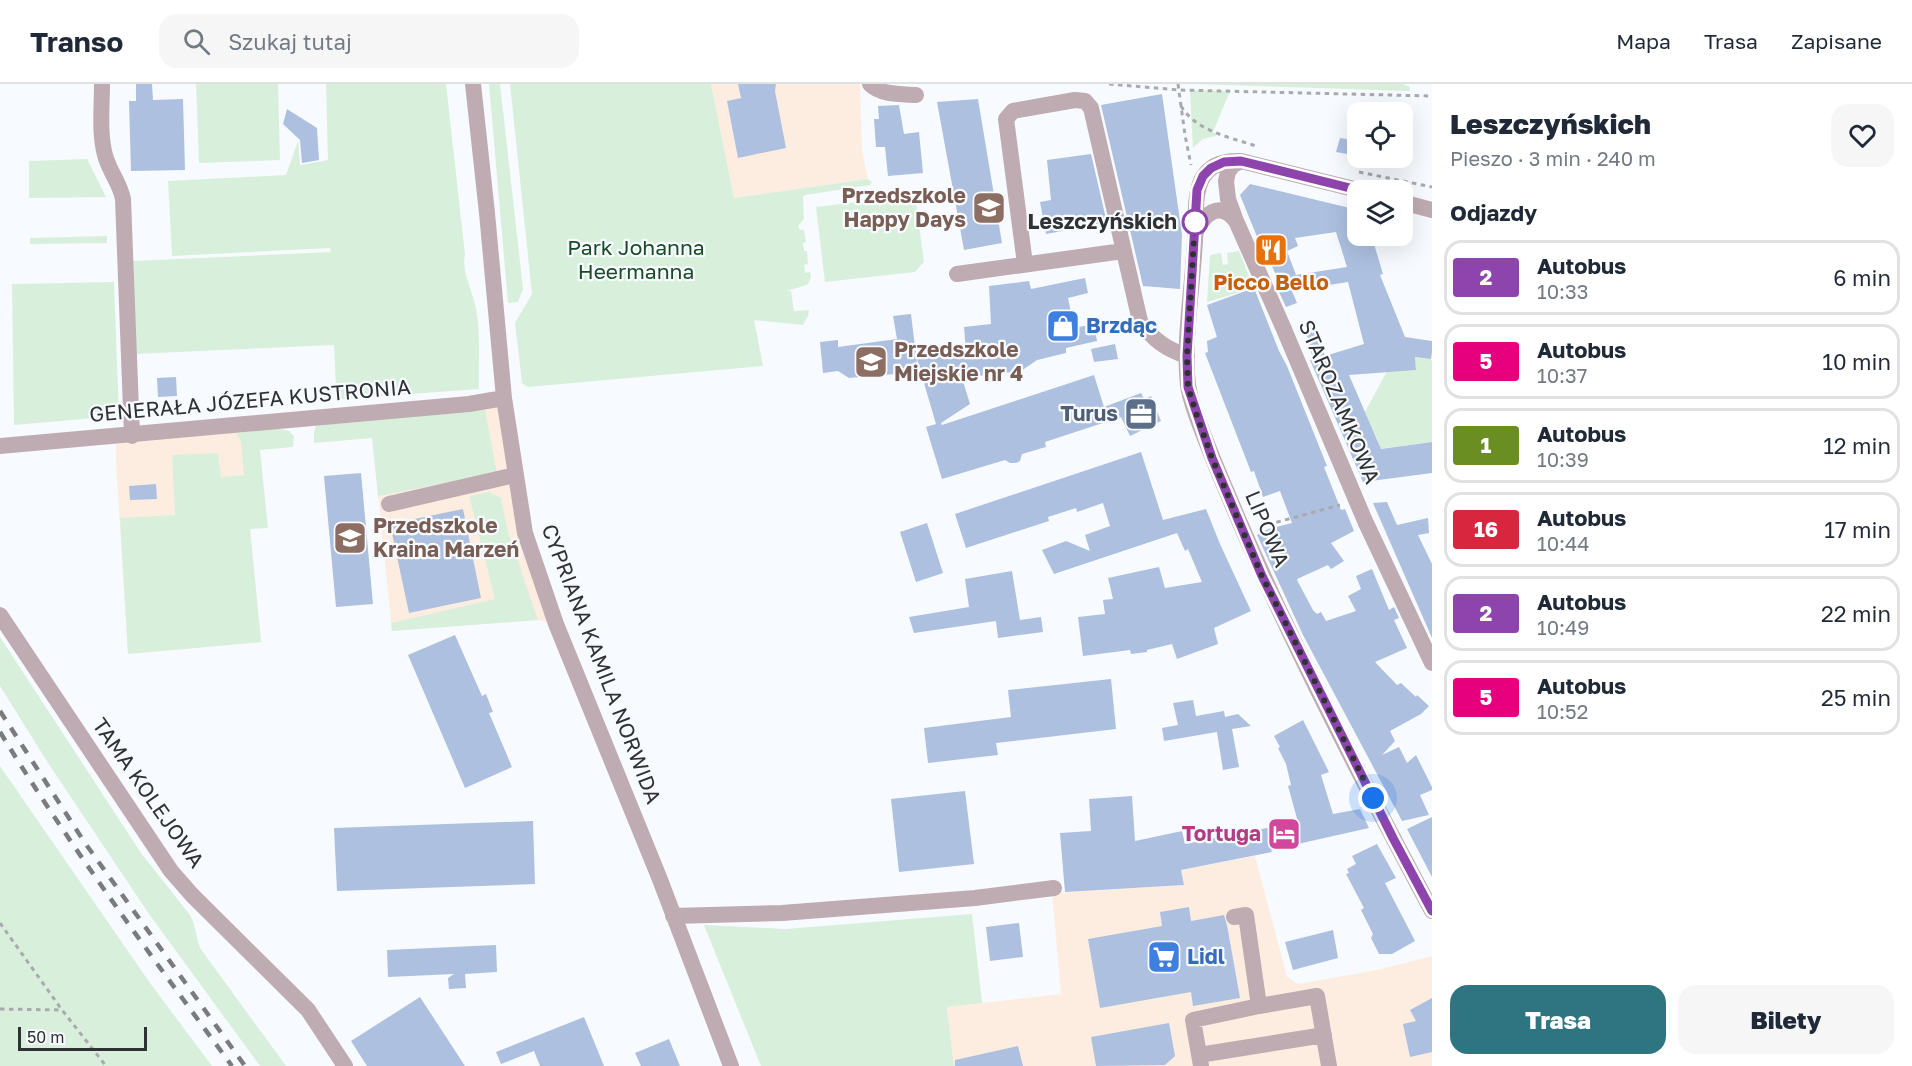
<!DOCTYPE html>
<html lang="pl">
<head>
<meta charset="utf-8">
<style>
  :root { --surface:#fff; --page:#f6f6f7; --text:#1f2937; --muted:#747a83; --line:#e0e1e3; --accent:#2e7481 }
  body { margin:0; font-family:"Golos Text",sans-serif; background:var(--page); color:var(--text); height:100vh; display:flex; flex-direction:column; font-size:22px; white-space:nowrap }
  * { box-sizing:border-box; margin:0 }
  p { font-size:20px; color:var(--muted) }
  .icon { flex:none; width:33px; height:33px; fill:none; stroke:currentColor; stroke-width:2; stroke-linecap:round; stroke-linejoin:round }
  .map { position:relative; flex:1; overflow:hidden }
  .panel { display:flex; flex-direction:column; background:var(--surface); width:480px }
  .panel>* { flex:none }
  .badge { padding:0 12px; border-radius:4px; font-size:21px; line-height:39px }
  .buttons { position:absolute; left:1347px; top:18px; display:grid; gap:12px }
  .buttons a { display:grid; place-items:center; width:66px; height:66px; border-radius:12px; background:var(--surface); box-shadow:0 6px 24px #0002; font-size:30px }
  .scale { position:absolute; left:18px; bottom:15px; width:129px; box-sizing:border-box; padding-left:6px; border:3px solid #303133; border-top:0; font-size:16px; line-height:21px; white-space:nowrap; color:#303133; -webkit-text-stroke:4px #f7faff; paint-order:stroke }
  .you { position:absolute; width:30px; height:30px; margin:-15px; border:4px solid #fff; border-radius:50%; background:#1a73e8; box-shadow:0 0 0 9px #1a73e833 }
  .map>.badge { position:absolute; translate:-50% -50%; box-shadow:0 0 0 3px #fff }
  h2 { padding:0 18px; font-size:22px; line-height:54px }
  .round { display:grid; place-items:center; flex:none; width:63px; height:63px; border-radius:18px; background:var(--page) }
  .headline { display:flex; align-items:center; justify-content:space-between; height:102px; padding:0 18px }
  h1 { font-size:28px; font-weight:800; line-height:45px }
  .action { display:flex; gap:12px; margin-top:auto; padding:12px 18px }
  .action a { flex:1; height:69px; border-radius:18px; background:var(--accent); color:#fff; font-size:24px; font-weight:800; line-height:69px; text-align:center }
  .action a+a { background:var(--page); color:var(--text) }
  ul { padding:0; list-style:none }
  li { display:flex; align-items:center; gap:18px; height:75px; margin:0 12px 9px; padding:0 6px; border:3px solid var(--line); border-radius:18px }
  li div { flex:1 }
  li b { display:block; font-size:22px }
  li em { font-style:normal }
  li .badge { min-width:66px; font-weight:700; text-align:center }
  header { display:flex; align-items:center; gap:36px; box-sizing:border-box; height:84px; padding:0 30px; background:var(--surface); border-bottom:2px solid var(--line) }
  header strong { font-size:28px }
  nav { display:flex; gap:33px; margin-inline-start:auto; font-size:21px }
  .search { width:420px; height:54px; background:var(--page); display:flex; align-items:center; gap:15px; box-sizing:border-box; padding:0 21px; border-radius:18px; color:var(--muted); font-size:22px }
  main { display:flex; flex:1; min-height:0 }
  .map>svg:first-child { display:block }
  .commercial { fill:#fdede0 }
  .green { fill:#d8f0db }
  .building { fill:#adc0e0; fill-rule:evenodd }
  .lines { fill:none; stroke-linecap:round; stroke-linejoin:round }
  .path { stroke:#a8aaae; stroke-width:3; stroke-dasharray:4.5 4.5; stroke-linecap:butt }
  .minor { stroke:#bfacb2; stroke-width:16 }
  .rail { stroke:#7a7b7e; stroke-width:4.5; stroke-dasharray:10 10; stroke-linecap:butt }
  .line-casing { stroke:#fff; stroke-width:14 }
  .line { stroke:#8e44ad; stroke-width:9 }
  .walk { stroke:#303133; stroke-width:6; stroke-dasharray:0 10.8 }
  .stop-dot { fill:#fff; stroke:#8e44ad; stroke-width:3 }
  .labels { text-anchor:middle; stroke-width:4.5; stroke-linejoin:round; paint-order:stroke }
  .education-label { font-size:21px; font-weight:bold; fill:#785e54; stroke:#f7faff; text-anchor:start }
  .stop-label { font-size:21px; font-weight:bold; fill:#303133; stroke:#f7faff; text-anchor:end }
  .park-label { font-size:21px; fill:#1a4a26; stroke:#f7faff }
  .food-label { font-size:21px; font-weight:bold; fill:#c56008; stroke:#f7faff }
  .shop-label { font-size:21px; font-weight:bold; fill:#366cbe; stroke:#f7faff; text-anchor:start }
  .street-label { font-size:21px; fill:#303133; stroke:#f7faff }
  .service-label { font-size:21px; font-weight:bold; fill:#4e5e75; stroke:#f7faff; text-anchor:end }
  .hotel-label { font-size:21px; font-weight:bold; fill:#b23c85; stroke:#f7faff; text-anchor:end }
</style>
</head>
<body>
<header>
<strong>Transo</strong>
<div class="search"><svg class="icon" aria-label="search" viewBox="0 0 24 24"><circle cx="10" cy="10" r="6"/><path d="M15 15l6 6"/></svg>Szukaj tutaj</div>
<nav><a>Mapa</a><a>Trasa</a><a>Zapisane</a></nav>
</header>
<main>
<div class="map">
<svg width="1432" height="982" viewBox="0 0 1432 982">
  <rect width="100%" height="100%" fill="#f7faff"/>
  <path class="commercial" d="M711 0H860L862 66 868 95 734 114Z
    M504 314 515 391 556 540 538 536 392 547 378 412 377 355Z
    M240 341 261 558 128 570 116 378V353Z
    M1255 772 1287 893 1298 900 1377 886 1432 872V982H954L947 923 1061 910 1052 809 1184 801 1181 786Z"/>
  <path class="green" d="M196 0H278L280 76 199 79Z
    M326 0H446L465 171C461 188 473 207 476 225 481 249 478 280 479 305L341 315 336 304 334 261 135 270 133 177 331 168 330 164 172 172 168 97 286 91 298 57 300 81 328 76Z
    M489 0H500L523 205 518 218 508 219Z
    M510 0H711L734 114 868 95 872 98 870 101 805 111 803 113 804 135 798 142 800 146H804L806 158 803 159 804 167H807L808 180 804 181 805 189 810 188C812 193 810 197 807 201L786 207H791L794 227 809 226 808 232 803 241 754 236 763 282 528 303 522 299 515 239 532 210Z
    M1192 0H1403L1410 3V7Z
    M1190 6 1230 7 1213 48 1217 50 1216 52 1203 55 1193 64Z
    M87 75 106 113 29 114V77Z
    M915 111 924 178 915 188 825 198 816 123Z
    M107 152V159L30 160V154Z
    M1239 167 1254 204 1207 218 1210 171 1221 169 1223 181 1228 180 1227 169Z
    M114 198 119 332 14 341 12 200Z
    M1415 273 1431 275 1432 278V358L1379 365 1378 357 1365 328 1387 287 1416 286Z
    M485 326 497 389 378 412 372 354 314 359V349L316 342 329 339Z
    M275 344 289 347 294 352 293 363 260 366 268 444 250 445 261 558 128 570 120 434 175 431 172 371 218 369 221 393 244 391 241 358 237 349Z
    M489 408 501 414 508 448 538 536 392 547 391 539 495 515 469 412Z
    M0 553 141 769 190 831C196 842 196 853 200 864L286 982H260L149 830 48 679 0 602Z
    M0 682 150 899 212 982H0Z
    M972 830 982 919 947 923 954 982H761L704 841 786 845Z"/>
  <path class="building" d="M136 0H152L153 16 183 15 185 86 131 87 129 17H136Z
    M738 0H776L775 7 786 64 738 74 727 17 741 14Z
    M1162 10 1182 151 1180 205 1143 202 1101 21Z
    M978 15 1002 159 964 166 937 18Z
    M899 21 904 50 919 48 923 89 888 92 885 63H876L874 35H879L878 22Z
    M287 25 317 44 319 76 302 79 300 56 283 40Z
    M1340 54 1358 57V72L1336 68Z
    M1091 70 1107 139 1046 150 1040 118 1051 116 1047 76Z
    M1250 100 1358 126V152H1369L1371 157 1374 160 1383 190 1380 191 1405 253 1432 257V268L1431 275 1415 273 1416 286 1349 291 1381 365 1432 358V389L1363 398 1310 276 1313 275 1306 247 1316 244 1325 272 1364 260 1348 198 1292 207 1297 219 1286 223 1274 197 1278 196 1262 159 1260 160 1240 111ZM1336 148 1347 183 1296 191 1287 167 1298 162 1295 154Z
    M1085 194 1088 209 1068 214 1074 244 1094 240 1097 257 1066 264V269L1037 276 1021 287 962 294 970 320 941 339 942 341 1094 291 1104 323 1141 309 1144 315 1151 312 1161 337 1130 352 1121 333 1045 358 1046 363 1022 370 1020 377 1016 379H1010L1005 376 942 395 926 343 936 340 917 275 966 268 964 243 991 240 989 202 1029 197 1031 205Z
    M1254 204 1279 267 1287 282 1327 382 1324 383 1341 426 1345 425 1354 447 1331 459 1344 477 1331 485 1328 481 1297 495 1298 498 1313 526 1317 530 1321 528 1326 537 1356 527 1348 512 1361 505 1356 492 1372 485 1389 526 1394 523 1399 534 1394 536 1407 564 1375 578 1397 601 1401 599 1416 613 1417 611 1429 622 1421 630 1390 647 1395 657 1382 671 1399 663 1407 679 1416 671 1432 703V706L1420 711 1429 731 1402 737 1303 551 1257 451 1268 445 1292 439 1280 407 1263 413 1254 387 1251 388 1205 269 1208 268 1207 257 1217 253 1207 221Z
    M911 230 918 288 849 294 838 287 823 289 820 258 838 256V263L897 255 893 232Z
    M1115 260 1118 275 1094 278 1091 265Z
    M176 293 177 312 158 313 157 294Z
    M1141 368 1163 436 1206 425 1220 460 1251 527 1214 544 1218 560 1177 575 1172 560 1147 566V568L1131 570 1130 566 1083 572 1078 533 1105 530 1103 516 1113 515 1108 494 1159 483 1165 504 1202 498 1188 465 1185 467 1177 449 1054 490 1042 466 1066 457 1090 467 1085 451 1110 442 1103 419 1077 428 1076 424 1048 433 1049 437 966 464 955 430Z
    M361 389 373 520 336 523 324 392Z
    M156 400 157 415 130 416 129 402Z
    M1387 418 1397 441 1428 434 1429 449 1418 451 1432 480V554L1373 419Z
    M463 425 481 514 409 529 390 440Z
    M927 439 943 489 916 498 900 448Z
    M1012 487 1020 536 1041 533 1043 548 998 554 996 537 914 549 909 533 969 523 965 495Z
    M455 551 482 612 486 610 493 628 489 629 512 683 465 704 408 571Z
    M1111 595 1116 645 996 659 998 671 928 679 924 644 1011 633 1008 606Z
    M1193 616 1196 632 1224 627 1225 633 1238 630 1251 642 1232 645 1239 683 1223 686 1217 648 1164 657 1162 644 1178 641 1173 619Z
    M1303 636 1329 688 1321 691 1333 730 1360 725 1369 744 1271 766 1272 768 1181 786 1184 801 1065 808 1060 749 1091 747 1089 715 1132 712 1135 757 1182 747 1185 760 1298 738 1288 702 1291 701 1286 680 1278 664 1280 663 1274 652Z
    M965 707 974 780 899 788 891 715Z
    M1432 733V793L1407 745Z
    M533 737 535 800 337 807 334 744Z
    M1377 760 1396 794 1385 799 1415 857 1392 870H1379L1371 854 1373 850 1361 826 1364 824 1346 790 1349 789 1347 785 1356 780 1352 772Z
    M1189 823 1191 837 1224 831 1227 841 1240 914 1193 922 1191 908 1100 924 1088 855 1162 842 1160 828Z
    M1019 839 1023 873 990 877 986 843Z
    M1333 846 1338 874 1293 886 1285 858Z
    M496 861 497 888 465 890 466 904 449 905 448 894 454 890 388 893 387 866Z
    M420 913 465 982H367L351 957Z
    M1432 914V968L1410 973 1403 940 1416 937 1410 926Z
    M584 933 604 982H540L534 967 501 980 496 968Z
    M1169 939 1175 972 1165 981 1096 982 1091 953Z
    M669 955 680 982H641L635 969Z
    M1018 962 1023 982H955V976Z"/>
  <g class="lines">
    <path class="path" d="M1109 0 1179 6 1432 12
      M1178 0 1185 51 1191 81
      M1181 22C1196 47 1229 53 1256 62
      M1359 88 1432 103
      M1259 443 1340 421
      M0 839 62 926 106 982
      M0 925 62 926"/>
    <path class="minor" d="M102 0C102 23 99 49 105 71 109 87 120 99 123 115L132 352
      M473 0 487 129 504 314 525 449 556 540 659 793 731 982
      M870 0C881 11 901 10 916 11
      M1241 77 1233 81 1228 88 1226 97 1228 115 1236 137 1283 243 1365 437 1432 579
      M1358 106 1241 77C1189 75 1197 119 1195 156 1193 201 1183 257 1188 301 1190 315 1196 331 1201 344 1212 374 1225 403 1237 432 1295 567 1363 698 1432 827
      M1402 118 1432 126
      M1195 150C1203 131 1219 115 1236 137
      M1025 180 1006 35 1013 27 1075 16 1085 17 1091 24 1140 237C1153 256 1166 265 1187 272
      M957 190 1123 167
      M0 362 469 320 504 314
      M389 420 515 391
      M0 531 171 787 192 811 308 926 345 982
      M673 832 782 829 975 814 1054 804
      M1234 833 1246 831 1259 922
      M1199 971 1324 951
      M1201 982 1193 936 1259 922 1317 912 1329 982"/>
    <path class="rail" d="M0 627 85 759 245 982
      M0 648C71 764 152 873 232 982"/>
  </g>
  <g class="lines">
    <defs>
      <path id="line" d="M1358 106 1241 77 1224 78 1211 84 1203 92 1197 106 1187 272 1188 303 1212 374 1262 492 1393 754 1432 827"/>
    </defs>
    <use href="#line" class="line-casing"/>
    <use href="#line" class="line"/>
    <path class="walk" d="M1195 138 1187 272 1188 303 1198 335 1212 374 1262 492 1373 714"/>
  </g>
  <defs>
    <symbol id="school-square" viewBox="-11 -11 22 22"><rect x="-9" y="-9" width="18" height="18" rx="4" fill="#8d6e63" stroke="#f7faff"/><path d="M0-5L7-2L0 1L-7-2ZM-4 1L0 2.5L4 1V4Q0 6-4 4Z" fill="#fff"/></symbol>
    <symbol id="restaurant-square" viewBox="-11 -11 22 22"><rect x="-9" y="-9" width="18" height="18" rx="4" fill="#e8710a" stroke="#f7faff"/><path d="M-5-6h1v4h1v-4h1v4h1v-4h1v5L-1.5 .5V6h-2V.5L-5-1ZM5-6V6H3V1.5H1.5Q1.5-4 5-6Z" fill="#fff"/></symbol>
    <symbol id="shop-square" viewBox="-11 -11 22 22"><rect x="-9" y="-9" width="18" height="18" rx="4" fill="#3f7fe0" stroke="#f7faff"/><path d="M-5-2.5h2.3a2.7 3.5 0 0 1 5.4 0H5L5.5 6h-11ZM-1.5-2.5h3a1.5 2.3 0 0 0-3 0Z" fill="#fff"/></symbol>
    <symbol id="office-square" viewBox="-11 -11 22 22"><rect x="-9" y="-9" width="18" height="18" rx="4" fill="#5c6f8a" stroke="#f7faff"/><path d="M-6-3h4V-5.5h4V-3h4V5H-6ZM-1-4.5V-3h2v-1.5ZM-6 0V1H6V0Z" fill="#fff"/></symbol>
    <symbol id="hotel-square" viewBox="-11 -11 22 22"><rect x="-9" y="-9" width="18" height="18" rx="4" fill="#d1479c" stroke="#f7faff"/><path d="M-6-4.5h1.5V1H6V5H4.5V3h-9V5H-6ZM-4 0a1.8 1.8 0 1 1 3.6 0ZM.5 0V-2.5h3Q6-2.5 6 0Z" fill="#fff"/></symbol>
    <symbol id="supermarket-square" viewBox="-11 -11 22 22"><rect x="-9" y="-9" width="18" height="18" rx="4" fill="#3f7fe0" stroke="#f7faff"/><path d="M-6-5.5h2.5l.6 2H6L4.5 2H-2.5L-4.4-4H-6ZM-1.5 3.2a1.3 1.3 0 1 0 .1 0ZM3 3.2a1.3 1.3 0 1 0 .1 0Z" fill="#fff"/></symbol>
  </defs>
  <g fill-rule="evenodd">
    <use href="#school-square" x="970" y="105" width="38" height="38"/>
    <use href="#restaurant-square" x="1252" y="147" width="38" height="38"/>
    <use href="#shop-square" x="1044" y="223" width="38" height="38"/>
    <use href="#school-square" x="852" y="259" width="38" height="38"/>
    <use href="#office-square" x="1122" y="311" width="38" height="38"/>
    <use href="#school-square" x="331" y="435" width="38" height="38"/>
    <use href="#hotel-square" x="1265" y="731" width="38" height="38"/>
    <use href="#supermarket-square" x="1145" y="854" width="38" height="38"/>
  </g>
  <circle class="stop-dot" cx="1195" cy="138" r="12"/>
  <g class="labels">
    <g class="education-label">
      <text x="966" y="119" text-anchor="end">Przedszkole<tspan x="966" dy="24">Happy Days</tspan></text>
      <text x="894" y="273">Przedszkole<tspan x="894" dy="24">Miejskie nr 4</tspan></text>
      <text x="373" y="449">Przedszkole<tspan x="373" dy="24">Kraina Marzeń</tspan></text>
    </g>
    <g class="stop-label">
      <text x="1177" y="145">Leszczyńskich</text>
    </g>
    <g class="park-label">
      <text x="636" y="171">Park Johanna<tspan x="636" dy="24">Heermanna</tspan></text>
    </g>
    <g class="food-label">
      <text x="1271" y="206">Picco Bello</text>
    </g>
    <g class="shop-label">
      <text x="1086" y="249">Brzdąc</text>
      <text x="1187" y="880">Lidl</text>
    </g>
    <g class="street-label">
      <text transform="translate(250 317) rotate(-5)" y="7">GENERAŁA JÓZEFA KUSTRONIA</text>
      <text transform="translate(1339 318) rotate(67)" y="7">STAROZAMKOWA</text>
      <text transform="translate(1267 445) rotate(67)" y="7">LIPOWA</text>
      <text transform="translate(601 580) rotate(69)" y="7">CYPRIANA KAMILA NORWIDA</text>
      <text transform="translate(148 709) rotate(55)" y="7">TAMA KOLEJOWA</text>
    </g>
    <g class="service-label">
      <text x="1118" y="337">Turus</text>
    </g>
    <g class="hotel-label">
      <text x="1261" y="757">Tortuga</text>
    </g>
  </g>
</svg>
<div class="buttons">
<a><svg class="icon" aria-label="locate" viewBox="0 0 24 24"><circle cx="12" cy="12" r="6"/><path d="M12 2v4M12 18v4M2 12h4M18 12h4"/></svg></a>
<a><svg class="icon" aria-label="layers" viewBox="0 0 24 24"><path d="M12 4l9 5-9 5-9-5zM3 14l9 5 9-5"/></svg></a>
</div>
<div class="scale">50 m</div>
<div class="you" style="left:1373px;top:714px"></div>
</div>
<section class="panel">
<div class="headline"><div><h1>Leszczyńskich</h1><p>Pieszo · 3 min · 240 m</p></div><a class="round"><svg class="icon" aria-label="heart" viewBox="0 0 24 24"><path d="M12 20l-8-8c-3-5 5-10 8-4 3-6 11-1 8 4z"/></svg></a></div>
<h2>Odjazdy</h2>
<ul>
<li><span class="badge" style="background:#8e44ad;color:#fff">2</span><div><b>Autobus</b><p>10:33</p></div><em>6 min</em></li>
<li><span class="badge" style="background:#e6007e;color:#fff">5</span><div><b>Autobus</b><p>10:37</p></div><em>10 min</em></li>
<li><span class="badge" style="background:#6b8e23;color:#fff">1</span><div><b>Autobus</b><p>10:39</p></div><em>12 min</em></li>
<li><span class="badge" style="background:#d7263d;color:#fff">16</span><div><b>Autobus</b><p>10:44</p></div><em>17 min</em></li>
<li><span class="badge" style="background:#8e44ad;color:#fff">2</span><div><b>Autobus</b><p>10:49</p></div><em>22 min</em></li>
<li><span class="badge" style="background:#e6007e;color:#fff">5</span><div><b>Autobus</b><p>10:52</p></div><em>25 min</em></li>
</ul>
<div class="action"><a>Trasa</a><a>Bilety</a></div>
</section>
</main>
</body>
</html>
